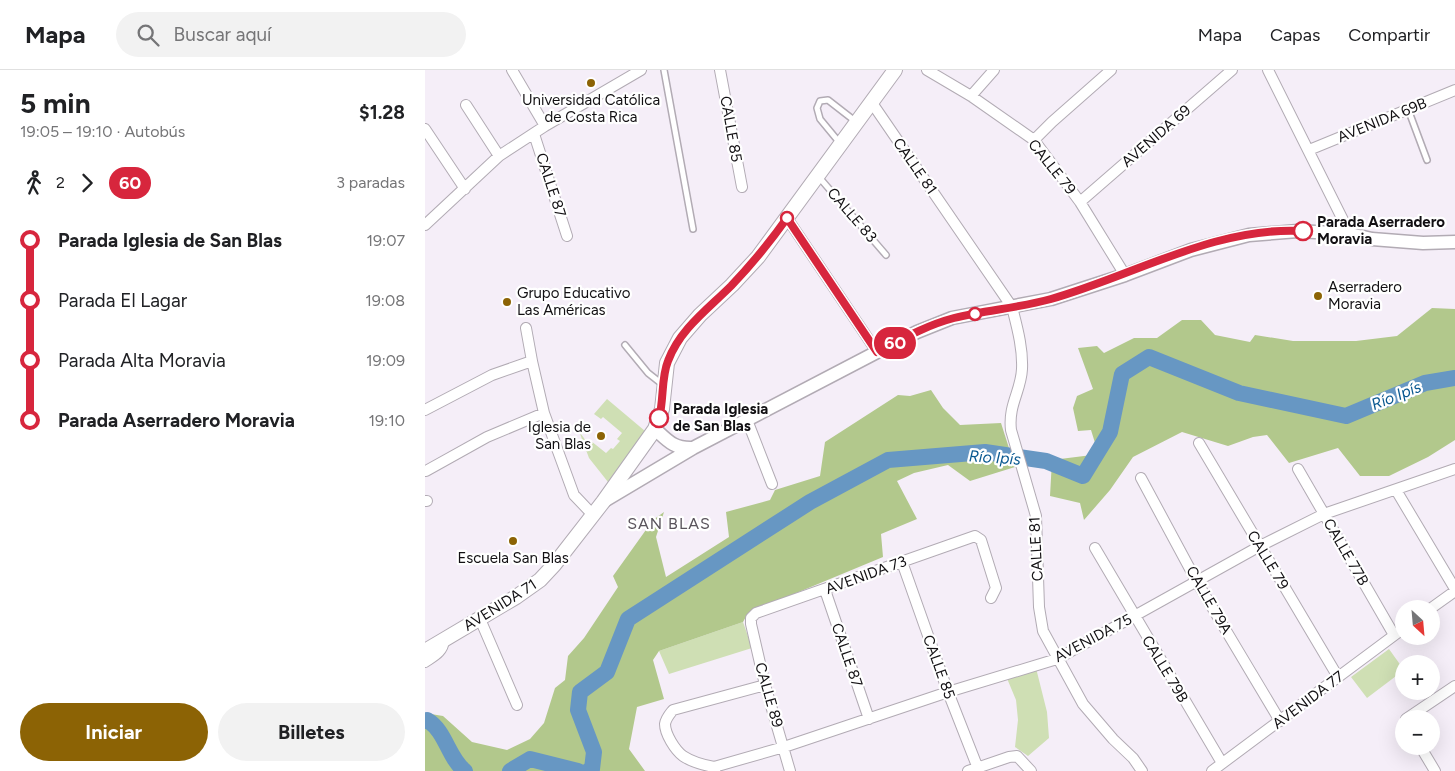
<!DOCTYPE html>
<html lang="es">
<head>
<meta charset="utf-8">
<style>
  :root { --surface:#fff; --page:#f2f2f2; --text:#202124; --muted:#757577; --line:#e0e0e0; --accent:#8c6305 }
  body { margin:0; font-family:Figtree,sans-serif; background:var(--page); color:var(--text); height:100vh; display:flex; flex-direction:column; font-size:19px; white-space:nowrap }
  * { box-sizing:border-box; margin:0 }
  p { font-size:16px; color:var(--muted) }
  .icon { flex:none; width:28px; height:28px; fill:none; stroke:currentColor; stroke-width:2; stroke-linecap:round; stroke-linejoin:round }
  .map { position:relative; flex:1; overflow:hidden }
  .panel { display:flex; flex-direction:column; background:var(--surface); width:425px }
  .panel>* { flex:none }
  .badge { padding:0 10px; border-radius:16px; font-size:18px; line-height:32px }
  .needle { width:32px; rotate:154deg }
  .buttons { position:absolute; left:970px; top:530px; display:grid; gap:10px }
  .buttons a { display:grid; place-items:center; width:45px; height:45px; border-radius:50%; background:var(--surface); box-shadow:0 5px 20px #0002; font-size:25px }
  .map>.badge { position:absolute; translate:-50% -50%; box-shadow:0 0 0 2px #fff }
  .legs { display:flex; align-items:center; gap:8px; height:55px; padding:0 20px; font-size:16px }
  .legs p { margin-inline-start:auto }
  .head { display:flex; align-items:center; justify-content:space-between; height:85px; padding:0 20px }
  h1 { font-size:28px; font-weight:700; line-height:38px }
  .cta { display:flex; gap:10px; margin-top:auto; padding:10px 20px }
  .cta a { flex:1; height:58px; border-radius:30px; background:var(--accent); color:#fff; font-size:20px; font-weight:700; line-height:58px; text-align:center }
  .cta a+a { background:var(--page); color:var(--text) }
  ul { padding:0 20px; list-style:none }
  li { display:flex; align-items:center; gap:18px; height:60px; font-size:19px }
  li i { display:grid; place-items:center; width:8px; height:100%; margin:0 6px; background:currentColor }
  li i::after { content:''; width:12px; height:12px; margin:-6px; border:4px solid; border-radius:50%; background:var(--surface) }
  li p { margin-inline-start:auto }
  li:first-child i { background:linear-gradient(#0000 50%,currentColor 0) }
  li:last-child i { background:linear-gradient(currentColor 50%,#0000 0) }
  header { display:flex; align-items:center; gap:30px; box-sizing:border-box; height:70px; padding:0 25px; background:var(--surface); border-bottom:1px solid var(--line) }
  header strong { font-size:24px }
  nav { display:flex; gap:28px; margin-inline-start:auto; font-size:18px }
  .search { width:350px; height:45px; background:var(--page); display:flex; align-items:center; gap:12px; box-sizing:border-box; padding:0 18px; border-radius:28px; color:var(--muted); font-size:19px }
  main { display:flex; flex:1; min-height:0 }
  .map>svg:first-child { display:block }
  .green { fill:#cfdfb4 }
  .forest { fill:#b2c88c }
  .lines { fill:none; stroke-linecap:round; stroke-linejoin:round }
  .river { stroke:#6797c3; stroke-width:16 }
  .service-casing { stroke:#b2abb4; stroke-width:8 }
  .minor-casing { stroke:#b2abb4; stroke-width:12 }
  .tertiary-casing { stroke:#b2abb4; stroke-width:15 }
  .secondary-casing { stroke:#b2abb4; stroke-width:16 }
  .service { stroke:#fff; stroke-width:5 }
  .minor { stroke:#fff; stroke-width:10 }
  .tertiary { stroke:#fff; stroke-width:12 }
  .secondary { stroke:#fff; stroke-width:14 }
  .line-1-casing { stroke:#fff; stroke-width:11 }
  .line-1 { stroke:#d7263d; stroke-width:8 }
  .poi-dot { fill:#8c6305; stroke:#fff; stroke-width:2 }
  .stop-1-dot { fill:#fff; stroke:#d7263d; stroke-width:2.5 }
  .labels { text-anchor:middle; stroke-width:4.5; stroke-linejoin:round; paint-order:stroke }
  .poi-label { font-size:15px; fill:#121013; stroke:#fff }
  .street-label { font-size:15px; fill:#121013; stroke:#fff }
  .stop-label { font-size:15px; font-weight:bold; fill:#121013; stroke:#fff; text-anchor:start }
  .water-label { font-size:16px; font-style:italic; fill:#095890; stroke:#fff }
  .neighbourhood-label { font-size:16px; letter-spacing:1px; fill:#5a545c; stroke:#fff }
</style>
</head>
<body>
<header>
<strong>Mapa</strong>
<div class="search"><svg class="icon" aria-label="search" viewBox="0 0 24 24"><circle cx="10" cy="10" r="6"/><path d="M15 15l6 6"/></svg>Buscar aquí</div>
<nav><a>Mapa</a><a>Capas</a><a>Compartir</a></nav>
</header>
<main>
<section class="panel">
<div class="head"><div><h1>5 min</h1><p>19:05 – 19:10 · Autobús</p></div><b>$1.28</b></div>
<div class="legs"><svg class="icon" aria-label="walk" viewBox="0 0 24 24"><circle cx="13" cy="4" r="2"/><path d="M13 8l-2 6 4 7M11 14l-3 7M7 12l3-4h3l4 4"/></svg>2<svg class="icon" aria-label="forward" viewBox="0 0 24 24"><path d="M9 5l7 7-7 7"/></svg><b class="badge" style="background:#d7263d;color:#fff">60</b><p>3 paradas</p></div>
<ul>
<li><i style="color:#d7263d"></i><b>Parada Iglesia de San Blas</b><p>19:07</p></li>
<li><i style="color:#d7263d"></i><span>Parada El Lagar</span><p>19:08</p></li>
<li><i style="color:#d7263d"></i><span>Parada Alta Moravia</span><p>19:09</p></li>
<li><i style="color:#d7263d"></i><b>Parada Aserradero Moravia</b><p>19:10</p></li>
</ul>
<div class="cta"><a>Iniciar</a><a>Billetes</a></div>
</section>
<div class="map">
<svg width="1030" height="701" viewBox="0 0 1030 701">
  <rect width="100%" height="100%" fill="#f5eef8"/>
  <path class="green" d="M182 329 220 361 183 412 164 388 154 361 163 374 166 371 181 383 186 378 188 379 195 371 192 369 197 363 178 347 176 349 169 344Z
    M318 552 327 578 244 604 234 581Z
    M964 579 979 600 942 628 926 607Z
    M610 594 622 642 624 668 603 686 590 677 593 650 591 630 581 606Z"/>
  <path class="forest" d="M1007 238 1030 239V370L1003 387 964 406H935L913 378 864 393 842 365 828 367 803 376 757 362 708 387 685 420 659 450 655 433 625 426 627 390 667 385 671 376 666 360 653 361 648 338 652 326 668 319 653 278 672 276 679 283 709 268H732L757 250H776L790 265 825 272 830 265 868 271H931L972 266Z
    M506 320 518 338 535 355 576 353 590 397 545 411 523 395 489 403 472 411 492 449 456 464 458 487 323 543 318 552 234 581 228 590 239 629 212 637 204 679 220 701H0V643L18 646 47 672 82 680 105 669 119 653 130 618 140 610 143 586 159 568 193 517 188 506 228 450 239 442 231 467 241 507 304 467 301 442 345 430 350 420 395 406 400 372 473 325 485 326Z"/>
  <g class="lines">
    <path class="river" d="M0 651 2 650C21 661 23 688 40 701
      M85 701 105 689 153 701
      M163 701 167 699 169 682 153 640 155 622 182 602 203 549 385 432 463 390 560 382 621 391 658 406 685 362 697 304 724 287 814 323 921 346 1000 313 1030 308"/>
    <defs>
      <path id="service" d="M239 0 268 159
        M983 39 1002 90
        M414 72 395 49 392 38 395 31 403 30 430 51
        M393 106 461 185
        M200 275 223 303 237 314"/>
      <path id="minor" d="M87 0 120 56
        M295 0 317 117
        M502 0 546 26 609 70 655 132 700 205
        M843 0 925 164
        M546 26 569 0
        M447 33 587 237C592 257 598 278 597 299 596 321 583 335 586 360L611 446 614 537 618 561 658 634 688 669 708 688 717 701
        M41 35 74 86
        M0 59 40 119
        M109 64 142 166
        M609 70 627 52 686 0
        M884 80 1030 20
        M655 132 807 0
        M362 148 452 282
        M0 155 74 86 120 56 216 0
        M101 258 107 291 119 343 149 425 168 445
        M0 340 67 305 107 291
        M322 350 347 414
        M774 373 913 607
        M873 399 969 565
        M1 401 62 367 119 343
        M716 408 772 512 855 651
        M971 420 1030 519
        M0 431H2
        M670 478 797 693
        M477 492 523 622 554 701
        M400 520 444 649
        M1005 539 1030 521
        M55 549 92 635
        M0 592C9 586 18 582 19 570
        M981 649 1030 616
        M995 676 1010 701
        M289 697 359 677 523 622 632 589 835 476 899 444 1030 399
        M290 701 289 697C278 695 267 692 258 686 250 680 240 664 240 654 241 648 244 645 248 640L340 615
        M365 701 340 615 326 554V548L331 543 550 466 556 470 571 518 566 528
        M543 701 584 687 592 686 606 701
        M787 701 979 558"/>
      <path id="tertiary" d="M230 359C243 371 249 379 268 378
        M179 431 268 378 452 282 492 262 527 248 626 229 700 205 766 180 824 165 873 161 925 164 947 169 998 173 1030 172"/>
      <path id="secondary" d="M0 581 91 527 115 510 129 495 178 432 230 359 237 339 242 293 255 268 275 245 307 215 333 187 470 0"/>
    </defs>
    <use href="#service" class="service-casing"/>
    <use href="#minor" class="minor-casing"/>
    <use href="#tertiary" class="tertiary-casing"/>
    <use href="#secondary" class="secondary-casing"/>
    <use href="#service" class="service"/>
    <use href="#minor" class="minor"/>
    <use href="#tertiary" class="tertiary"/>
    <use href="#secondary" class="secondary"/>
  </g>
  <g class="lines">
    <defs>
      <path id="line-1" d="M234 348C239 330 236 308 243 291 255 259 283 239 306 216 327 194 345 172 362 148L452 282C477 269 502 255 529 248 561 240 594 238 626 229 708 206 790 156 878 161"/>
    </defs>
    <use href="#line-1" class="line-1-casing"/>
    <use href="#line-1" class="line-1"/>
  </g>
  <g class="poi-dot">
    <circle cx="166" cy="13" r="5"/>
    <circle cx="893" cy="226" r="5"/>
    <circle cx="82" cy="232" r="5"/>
    <circle cx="176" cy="366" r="5"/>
    <circle cx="88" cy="471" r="5"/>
  </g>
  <g class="stop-1-dot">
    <circle cx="362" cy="148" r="6"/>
    <circle cx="878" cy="161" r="9"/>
    <circle cx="550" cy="244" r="6"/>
    <circle cx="234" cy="348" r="9"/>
  </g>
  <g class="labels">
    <g class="poi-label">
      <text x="166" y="35">Universidad Católica<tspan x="166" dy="17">de Costa Rica</tspan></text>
      <text x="903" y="222" text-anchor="start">Aserradero<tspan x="903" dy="17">Moravia</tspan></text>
      <text x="92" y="228" text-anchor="start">Grupo Educativo<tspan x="92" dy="17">Las Américas</tspan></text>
      <text x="166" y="362" text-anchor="end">Iglesia de<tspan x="166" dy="17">San Blas</tspan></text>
      <text x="88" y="493">Escuela San Blas</text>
    </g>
    <g class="street-label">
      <text transform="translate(957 50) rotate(-22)" y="5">AVENIDA 69B</text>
      <text transform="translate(306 59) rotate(80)" y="5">CALLE 85</text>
      <text transform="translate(731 66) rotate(-41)" y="5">AVENIDA 69</text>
      <text transform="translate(490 96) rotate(55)" y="5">CALLE 81</text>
      <text transform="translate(627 97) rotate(51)" y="5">CALLE 79</text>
      <text transform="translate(126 115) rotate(72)" y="5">CALLE 87</text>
      <text transform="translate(427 145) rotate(49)" y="5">CALLE 83</text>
      <text transform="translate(611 479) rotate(-93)" y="5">CALLE 81</text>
      <text transform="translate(921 482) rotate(60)" y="5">CALLE 77B</text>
      <text transform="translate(843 490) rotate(59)" y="5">CALLE 79</text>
      <text transform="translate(441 505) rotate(-20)" y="5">AVENIDA 73</text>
      <text transform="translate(784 530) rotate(60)" y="5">CALLE 79A</text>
      <text transform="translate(75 535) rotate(-32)" y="5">AVENIDA 71</text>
      <text transform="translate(668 568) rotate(-28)" y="5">AVENIDA 75</text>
      <text transform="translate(422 585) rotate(71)" y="5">CALLE 87</text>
      <text transform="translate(514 597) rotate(70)" y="5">CALLE 85</text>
      <text transform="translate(740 599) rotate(59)" y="5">CALLE 79B</text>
      <text transform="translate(344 625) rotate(74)" y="5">CALLE 89</text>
      <text transform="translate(883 630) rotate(-37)" y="5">AVENIDA 77</text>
    </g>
    <g class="stop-label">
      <text x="892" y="157">Parada Aserradero<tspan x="892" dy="17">Moravia</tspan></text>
      <text x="248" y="344">Parada Iglesia<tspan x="248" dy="17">de San Blas</tspan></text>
    </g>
    <g class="water-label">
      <text transform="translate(971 325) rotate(-22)" y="6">Río Ipís</text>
      <text transform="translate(570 387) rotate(4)" y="6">Río Ipís</text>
    </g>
    <g class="neighbourhood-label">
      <text x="244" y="459">SAN BLAS</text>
    </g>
  </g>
</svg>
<div class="buttons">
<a><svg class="needle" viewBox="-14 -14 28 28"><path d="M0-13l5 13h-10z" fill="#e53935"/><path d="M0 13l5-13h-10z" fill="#757577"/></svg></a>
<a>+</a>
<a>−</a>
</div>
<b class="badge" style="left:470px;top:273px;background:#d7263d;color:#fff">60</b>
</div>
</main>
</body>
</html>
